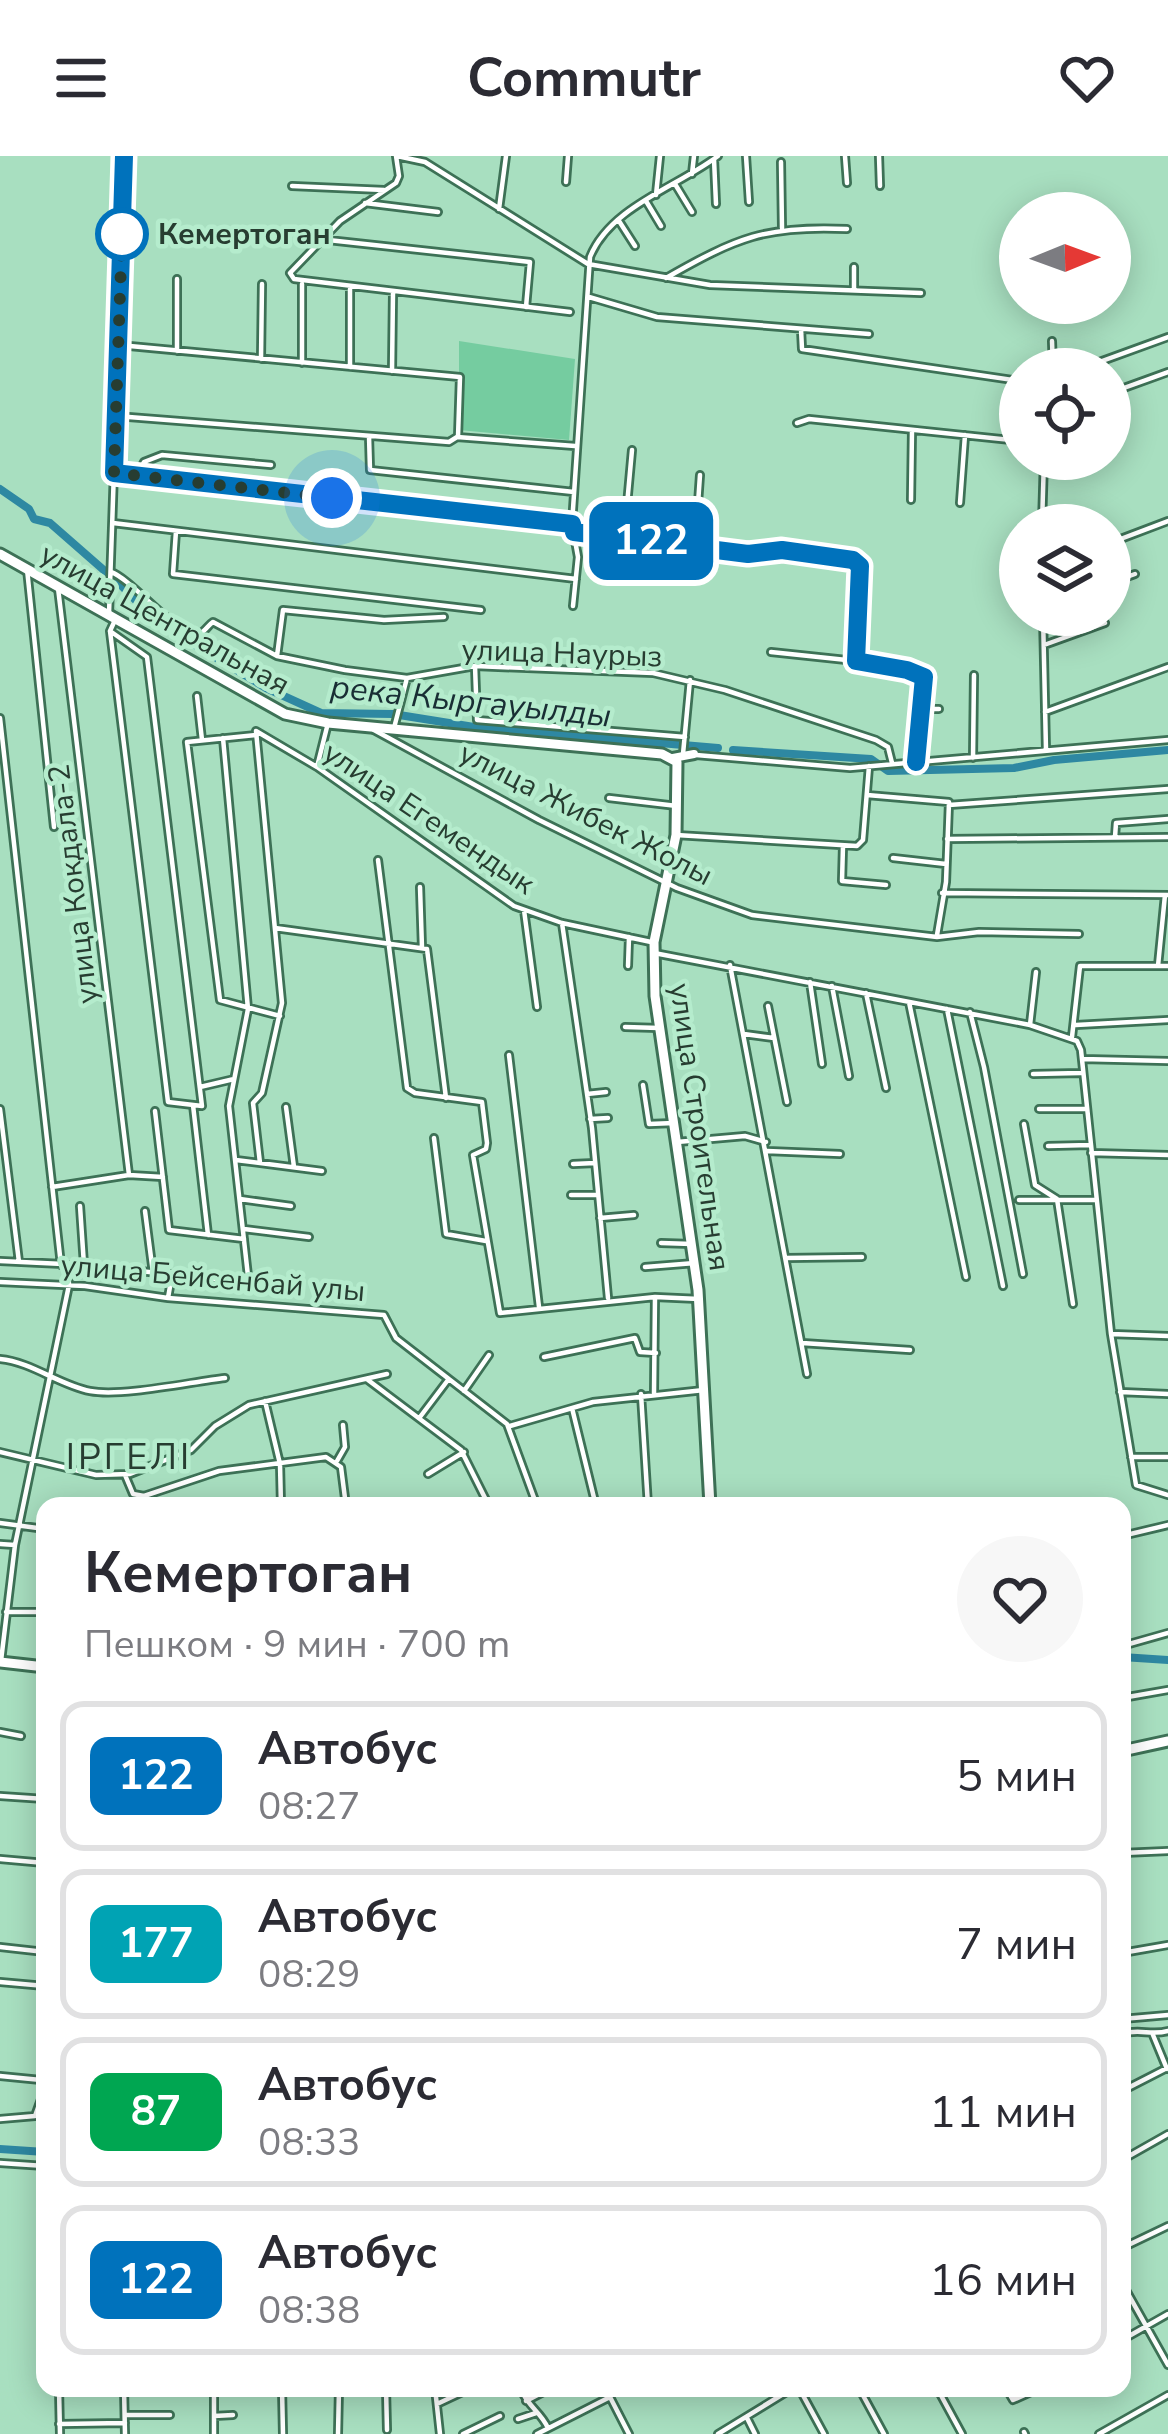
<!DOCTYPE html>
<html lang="ru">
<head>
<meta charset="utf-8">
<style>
  :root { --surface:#fff; --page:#f7f7f7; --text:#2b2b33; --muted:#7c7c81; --line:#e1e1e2 }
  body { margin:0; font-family:"Nunito Sans",sans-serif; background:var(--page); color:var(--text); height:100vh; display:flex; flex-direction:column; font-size:45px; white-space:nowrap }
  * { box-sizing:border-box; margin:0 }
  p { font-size:39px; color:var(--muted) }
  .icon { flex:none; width:66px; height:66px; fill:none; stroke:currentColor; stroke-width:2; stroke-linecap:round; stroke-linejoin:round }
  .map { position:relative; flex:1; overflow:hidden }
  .side { position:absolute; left:36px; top:1341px; width:1095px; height:900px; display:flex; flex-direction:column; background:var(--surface); border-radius:24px; box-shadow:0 6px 30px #0003 }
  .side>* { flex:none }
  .badge { padding:0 24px; border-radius:18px; font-size:42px; line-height:78px }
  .needle { width:78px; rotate:89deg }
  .tools { position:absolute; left:999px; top:36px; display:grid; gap:24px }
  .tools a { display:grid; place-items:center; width:132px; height:132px; border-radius:50%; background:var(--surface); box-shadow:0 6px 30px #0003; font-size:60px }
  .you { position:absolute; width:60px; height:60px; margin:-30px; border:9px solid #fff; border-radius:50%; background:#1a73e8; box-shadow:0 0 0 18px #1a73e833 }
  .map>.badge { position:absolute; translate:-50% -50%; box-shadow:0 0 0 6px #fff }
  .round { display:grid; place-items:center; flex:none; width:126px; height:126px; border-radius:63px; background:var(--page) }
  .summary { display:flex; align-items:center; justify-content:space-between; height:204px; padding:0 48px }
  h1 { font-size:57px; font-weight:700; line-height:90px }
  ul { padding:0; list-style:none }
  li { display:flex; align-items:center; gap:36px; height:150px; margin:0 24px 18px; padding:0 24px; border:6px solid var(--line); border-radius:24px }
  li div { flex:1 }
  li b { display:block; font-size:45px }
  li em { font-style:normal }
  li .badge { min-width:132px; font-weight:700; text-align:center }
  header { display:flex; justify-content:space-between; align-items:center; height:156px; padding:0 48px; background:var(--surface); font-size:54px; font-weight:700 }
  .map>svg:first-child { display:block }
  .green { fill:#75cca0 }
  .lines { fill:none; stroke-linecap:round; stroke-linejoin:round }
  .river { stroke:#2e88a2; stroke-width:8 }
  .minor-casing { stroke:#3d7156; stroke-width:10 }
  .tertiary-casing { stroke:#3d7156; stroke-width:14 }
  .secondary-casing { stroke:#3d7156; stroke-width:15 }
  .minor { stroke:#fff; stroke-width:4.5 }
  .tertiary { stroke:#fff; stroke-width:8 }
  .secondary { stroke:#fff; stroke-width:9 }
  .line-casing { stroke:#fff; stroke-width:27 }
  .line { stroke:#0072bc; stroke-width:18 }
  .walk { stroke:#273d31; stroke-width:12; stroke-dasharray:0 21.6 }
  .stop-dot { fill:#fff; stroke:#0072bc; stroke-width:6 }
  .labels { text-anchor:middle; stroke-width:9; stroke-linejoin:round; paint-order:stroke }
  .stop-label { font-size:30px; font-weight:bold; fill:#273d31; stroke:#b5eccd; text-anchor:start }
  .street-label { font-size:30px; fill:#273d31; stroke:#b5eccd }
  .water-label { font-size:33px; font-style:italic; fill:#192e34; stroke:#b5eccd }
  .quarter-label { font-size:36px; letter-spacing:3px; fill:#273d31; stroke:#b5eccd }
</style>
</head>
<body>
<header><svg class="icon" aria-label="menu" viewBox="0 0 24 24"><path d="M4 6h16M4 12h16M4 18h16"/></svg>Commutr<svg class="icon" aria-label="heart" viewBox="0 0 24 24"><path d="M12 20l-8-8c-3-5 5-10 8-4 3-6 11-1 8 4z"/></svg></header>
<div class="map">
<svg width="1168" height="2278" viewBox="0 0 1168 2278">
  <rect width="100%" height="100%" fill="#a8dfc0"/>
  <path class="green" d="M459 185 575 203 569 284 459 274Z"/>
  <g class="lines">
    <path class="river" d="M0 333 29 353 34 363 50 367 106 416
      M114 422 144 453 182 481 266 532 321 557 393 558 474 571 718 592
      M733 594 871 603 888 615 1014 612 1054 604 1168 594
      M1122 1501 1168 1504
      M0 1993 45 1996"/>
    <defs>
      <path id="minor" d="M396 0 399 20 396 27 340 65 290 117 294 123 570 156
        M397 0 425 6 588 108 710 129 921 137
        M746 0 749 46
        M845 0 847 27
        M879 0 880 30
        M714 3 716 48
        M781 6 782 72
        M692 18 694 0
        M566 26 568 0
        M675 28 692 56
        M292 30 384 34
        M656 39 660 0
        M646 45 661 70
        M365 47 438 56
        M499 53 506 0
        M619 65 635 90
        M319 83 530 106 526 151
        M854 111V134
        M666 122C736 82 766 69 847 73
        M589 141 657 161 869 178
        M801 173 802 193 1020 225
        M1052 185 1053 213
        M119 189 460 221 458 281
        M177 195V123
        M261 203 262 128
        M302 207V128
        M350 211V133
        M1080 213 1168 181
        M392 215 393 137
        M1110 237 1168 216
        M116 260 449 286 457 281 575 290
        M797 267 809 263 1020 285
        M369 280 370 314 574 336
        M114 317 572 368
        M137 320 144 306 162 299 271 309
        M911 344 912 274
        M960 347 965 279
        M113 367 576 423
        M1042 369 1044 303
        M176 375 173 418 481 454
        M574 376 748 398 783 394 858 405 856 505
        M624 382 632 294
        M1110 387 1168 365
        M695 391 700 319
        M27 413 54 671
        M111 416C132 423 179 483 199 478 205 476 208 469 213 466L277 500 345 514 407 522 475 510 653 517 725 534 876 584 888 591 892 607
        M1110 427 1135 418
        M58 432 129 1019
        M573 450 578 401 572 368 590 101C610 51 677 31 718 0
        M109 458 125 0
        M1043 459 1046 594
        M110 475 147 501 202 950 168 946 110 475 116 462
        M1044 489 1105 467
        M771 496 856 505 922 518 923 553 916 606
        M277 500 283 454 384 464 444 461
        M475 510 477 564 685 581
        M197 540 202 584
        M923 553H939
        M1045 556 1168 511
        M0 562 61 1109
        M394 572 407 522
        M374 574 539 664 677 732 752 759 937 781 979 776 1079 778
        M257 579 187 586 220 844 280 860
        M683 598 690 524
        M696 599 850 612 1168 584
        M973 602 974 519
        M317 611 328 567
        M867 639 949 646 946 726 937 779
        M609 642 677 650
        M949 649 1168 633
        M676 679 857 690 863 684 869 610
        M1115 681 1116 667 1168 663
        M947 683 1168 681
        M843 690 842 725 886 729
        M893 702 946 708
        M378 704 407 932 415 937 482 946 487 987 486 993 473 999 500 1157 655 1141 699 1143
        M420 731 422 792
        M942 737 1168 739
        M524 754 537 851
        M562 767 592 972 608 1142
        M275 772 427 793 446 942
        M654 797 1030 869 1077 885 1081 894 1111 1178 1136 1329 1168 1339
        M730 809 807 1218
        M628 810 629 781
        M1158 810 1165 739
        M810 826 822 908
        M832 830 849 920
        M866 837 886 932
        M909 846 966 1121
        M768 850 787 946
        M947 853 1003 1130
        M970 856 984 911 1023 1118
        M1030 869 1036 816
        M1076 869 1168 864
        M625 871 659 872
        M744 878 774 882
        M1072 881 1080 810H1168
        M509 899 539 1151
        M1082 903 1168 905
        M1033 918 1081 917
        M643 929 649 968 674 967
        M200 931 234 923
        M587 938 606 936
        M193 949 208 1079
        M286 951 294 1011
        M0 953 19 1106
        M1039 953H1087
        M155 955 169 1074 244 1083
        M590 963 608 962
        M1024 968 1035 1029 1057 1043 1073 1148
        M434 982 446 1078 486 1085
        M677 986 745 980 766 986
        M1048 990 1090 989
        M767 995 840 998
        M1091 997 1168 999
        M236 1004 322 1015
        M260 1007 253 947 262 937 282 847 256 575 317 611 514 750 562 767 651 786
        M573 1008 595 1007
        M52 1031 129 1019 163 1021
        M571 1039H598
        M240 1043 291 1050
        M1019 1044H1095
        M80 1050 84 1109
        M145 1055 153 1117
        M600 1062 634 1059
        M244 1073 309 1081
        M661 1087 692 1088
        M786 1102 862 1101
        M0 1105 84 1109 242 1126 248 1120 229 950 248 853 223 582
        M645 1111 695 1107
        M0 1126 85 1130 168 1142 384 1159 396 1182 507 1268 537 1350
        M168 1142 172 1119
        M1111 1178 1168 1180
        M802 1187 910 1194
        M544 1201 635 1182 640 1196 656 1197
        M0 1203C32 1206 59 1229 90 1235 122 1241 190 1226 225 1222
        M368 1224 461 1294 489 1350
        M464 1235 489 1199
        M1120 1236 1168 1238
        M654 1237 655 1141
        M641 1238 648 1350
        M265 1245 280 1308 281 1350
        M572 1252 596 1350
        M420 1261 448 1224
        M510 1270 593 1246 704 1234
        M0 1296 96 1319 130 1318 191 1294 215 1270 249 1249 387 1218
        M1131 1301H1168
        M337 1305 345 1291 343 1269
        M428 1318 464 1296
        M125 1319 133 1338 144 1340 219 1315 326 1301 341 1311 346 1350
        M0 1367 45 1373
        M1122 1380 1168 1369
        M0 1388 15 1389
        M6 1456H45
        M1122 1490 1168 1477
        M1 1505 15 1389 69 1129 68 1109
        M1122 1542 1168 1534
        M0 1576 21 1580
        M0 1640 45 1643
        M1122 1697 1168 1695
        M0 1703 45 1707
        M0 1791 45 1796
        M1122 1797 1168 1789
        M0 1826 45 1830
        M1122 1863 1168 1859
        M1122 1878C1139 1872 1151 1880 1168 1875
        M1153 1879 1167 1913
        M0 1920 41 1924 44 1935 35 1960 0 1963
        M1122 1935 1167 1912
        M1122 2004 1168 1978
        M0 2007 45 2010
        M1122 2092 1168 2070
        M1122 2127 1168 2209
        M1122 2184 1168 2158
        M59 2232 60 2278
        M124 2232 125 2278
        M214 2232V2278
        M282 2232 283 2278
        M386 2232 387 2274
        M435 2232 440 2278
        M520 2232C529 2252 540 2255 548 2272
        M799 2232 824 2278
        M859 2232 884 2278
        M937 2232 962 2278
        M1006 2232 1013 2244 1040 2232
        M214 2234H237
        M526 2245 551 2232
        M437 2248 471 2232
        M125 2259H170
        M214 2260 233 2259
        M747 2262 755 2278
        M518 2263 536 2257
        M59 2268 125 2267
        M1024 2276 1025 2278
        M338 2278 339 2232
        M463 2278 500 2260
        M537 2278 610 2241 629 2278
        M718 2278 793 2232
        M1099 2278 1168 2239"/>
      <path id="tertiary" d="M673 602 694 598"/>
      <path id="secondary" d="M0 398 285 558 328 567 662 598 677 606 676 679 654 786 655 840 698 1134 710 1350
        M0 1506 45 1511
        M1122 1595 1168 1585"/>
    </defs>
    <use href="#minor" class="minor-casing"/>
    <use href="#tertiary" class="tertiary-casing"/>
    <use href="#secondary" class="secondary-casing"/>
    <use href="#minor" class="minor"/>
    <use href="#tertiary" class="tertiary"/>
    <use href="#secondary" class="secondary"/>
  </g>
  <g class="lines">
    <defs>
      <path id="line" d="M124 0 114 317 572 368 574 376 748 398 782 394 853 404 860 410 856 505 907 514 924 521 916 606"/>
    </defs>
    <use href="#line" class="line-casing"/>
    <use href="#line" class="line"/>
    <path class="walk" d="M122 78 114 317 332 342"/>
  </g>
  <circle class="stop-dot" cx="122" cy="78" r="24"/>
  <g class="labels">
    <g class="stop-label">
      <text x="158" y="88">Кемертоган</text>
    </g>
    <g class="street-label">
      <text transform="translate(165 463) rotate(29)" y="10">улица Центральная</text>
      <text transform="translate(562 497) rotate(2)" y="10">улица Наурыз</text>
      <text transform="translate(586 658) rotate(27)" y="10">улица Жибек Жолы</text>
      <text transform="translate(429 662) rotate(34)" y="10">улица Егемендык</text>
      <text transform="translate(73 728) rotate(-97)" y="10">улица Кокдала-2</text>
      <text transform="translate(700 971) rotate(82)" y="10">улица Строительная</text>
      <text transform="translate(213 1122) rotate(5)" y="10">улица Бейсенбай улы</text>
    </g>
    <g class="water-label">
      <text transform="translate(471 544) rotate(6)" y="12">река Кыргауылды</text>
    </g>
    <g class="quarter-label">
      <text x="129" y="1313">ІРГЕЛІ</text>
    </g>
  </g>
</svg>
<div class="tools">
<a><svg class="needle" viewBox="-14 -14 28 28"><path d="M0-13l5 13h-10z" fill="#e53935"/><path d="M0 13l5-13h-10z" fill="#7c7c81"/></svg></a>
<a><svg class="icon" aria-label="locate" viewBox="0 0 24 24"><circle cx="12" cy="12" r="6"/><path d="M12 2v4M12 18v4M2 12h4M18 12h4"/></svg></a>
<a><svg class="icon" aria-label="layers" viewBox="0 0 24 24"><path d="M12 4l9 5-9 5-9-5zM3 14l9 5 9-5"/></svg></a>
</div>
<div class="you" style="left:332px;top:342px"></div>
<b class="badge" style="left:651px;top:385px;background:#0072bc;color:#fff">122</b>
<section class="side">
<div class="summary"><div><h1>Кемертоган</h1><p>Пешком · 9 мин · 700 m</p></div><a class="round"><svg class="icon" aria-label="heart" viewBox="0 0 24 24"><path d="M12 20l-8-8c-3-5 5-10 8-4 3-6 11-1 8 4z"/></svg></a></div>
<ul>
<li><span class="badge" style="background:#0072bc;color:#fff">122</span><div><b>Автобус</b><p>08:27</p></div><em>5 мин</em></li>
<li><span class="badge" style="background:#00a3b4;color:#fff">177</span><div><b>Автобус</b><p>08:29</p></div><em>7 мин</em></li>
<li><span class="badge" style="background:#00a651;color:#fff">87</span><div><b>Автобус</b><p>08:33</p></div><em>11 мин</em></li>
<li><span class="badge" style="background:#0072bc;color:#fff">122</span><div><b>Автобус</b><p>08:38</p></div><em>16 мин</em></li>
</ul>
</section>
</div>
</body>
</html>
